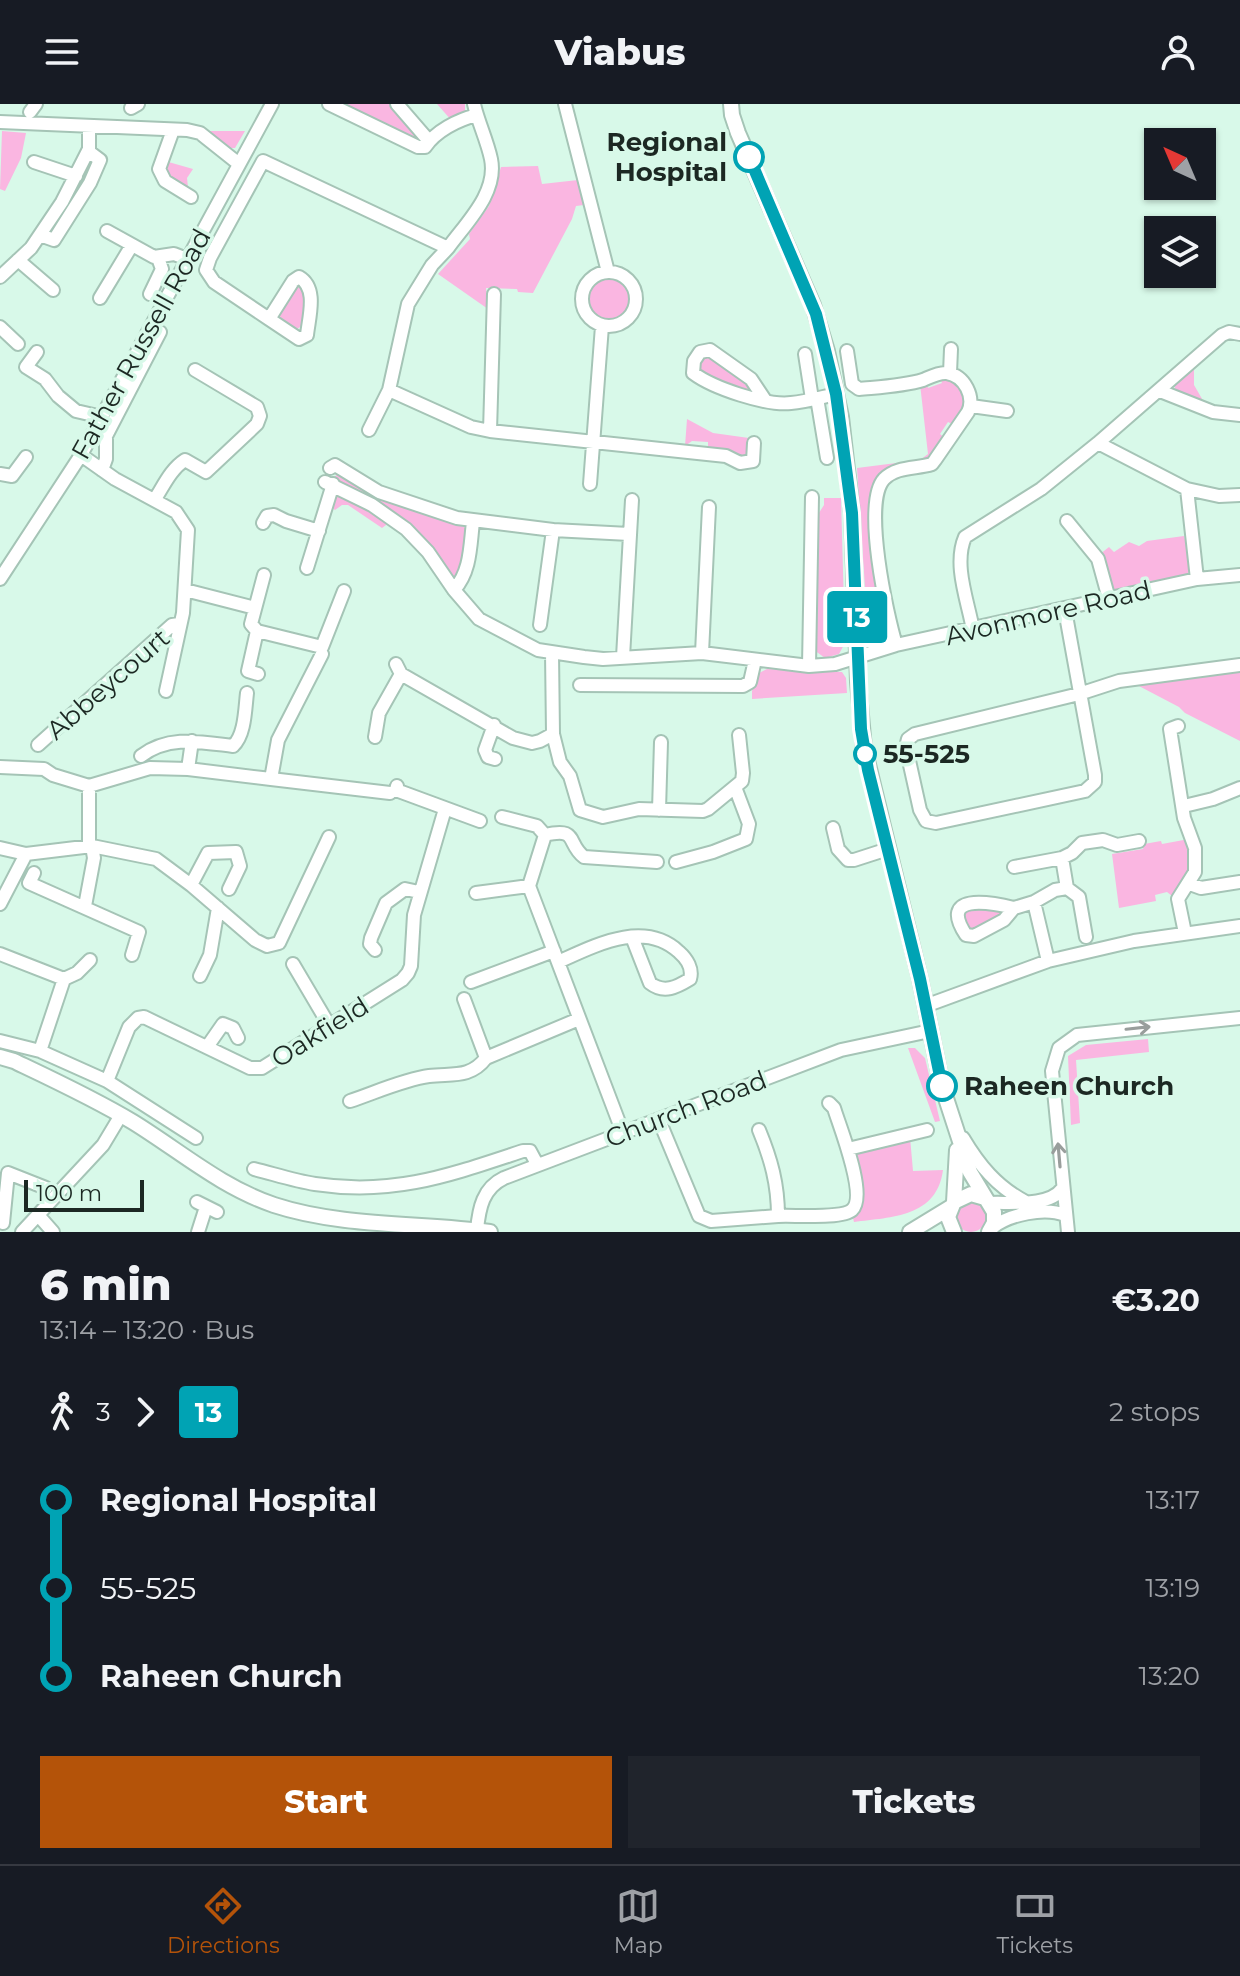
<!DOCTYPE html>
<html lang="en">
<head>
<meta charset="utf-8">
<style>
  :root { --surface:#171b24; --page:#20242c; --text:#f1f3f6; --muted:#9ea1a6; --line:#363941; --accent:#b45309 }
  body { margin:0; font-family:Montserrat,sans-serif; background:var(--page); color:var(--text); height:100vh; display:flex; flex-direction:column; font-size:30px; white-space:nowrap }
  * { box-sizing:border-box; margin:0 }
  p { font-size:26px; color:var(--muted) }
  .icon { flex:none; width:44px; height:44px; fill:none; stroke:currentColor; stroke-width:2; stroke-linecap:round; stroke-linejoin:round }
  .map { position:relative; height:1128px; overflow:hidden }
  .sheet { display:flex; flex-direction:column; background:var(--surface); flex:1 }
  .sheet>* { flex:none }
  .badge { padding:0 16px; border-radius:6px; font-size:28px; line-height:52px }
  .needle { width:52px; rotate:316deg }
  .fabs { position:absolute; left:1144px; top:24px; display:grid; gap:16px }
  .fabs a { display:grid; place-items:center; width:72px; height:72px; border-radius:0px; background:var(--surface); box-shadow:0 2px 6px #0004; font-size:40px }
  .scale { position:absolute; left:24px; bottom:20px; width:120px; box-sizing:border-box; padding-left:8px; border:4px solid #1c2823; border-top:0; font-size:22px; line-height:28px; white-space:nowrap; color:#1c2823; -webkit-text-stroke:6px #d8f9e9; paint-order:stroke }
  .map>.badge { position:absolute; translate:-50% -50%; box-shadow:0 0 0 4px #fff }
  .legs { display:flex; align-items:center; gap:12px; height:88px; padding:0 40px; font-size:26px }
  .legs p { margin-inline-start:auto }
  .summary { display:flex; align-items:center; justify-content:space-between; height:136px; padding:0 40px }
  h1 { font-size:44px; font-weight:800; line-height:60px }
  .primary-button { display:flex; gap:16px; margin-top:auto; padding:16px 40px }
  .primary-button a { flex:1; height:92px; border-radius:0px; background:var(--accent); color:#fff; font-size:32px; font-weight:800; line-height:92px; text-align:center }
  .primary-button a+a { background:var(--page); color:var(--text) }
  ul { padding:0 40px; list-style:none }
  li { display:flex; align-items:center; gap:28px; height:88px; font-size:30px }
  li i { display:grid; place-items:center; width:12px; height:100%; margin:0 10px; background:currentColor }
  li i::after { content:''; width:20px; height:20px; margin:-10px; border:6px solid; border-radius:50%; background:var(--surface) }
  li p { margin-inline-start:auto }
  li:first-child i { background:linear-gradient(#0000 50%,currentColor 0) }
  li:last-child i { background:linear-gradient(currentColor 50%,#0000 0) }
  header { display:flex; justify-content:space-between; align-items:center; height:104px; padding:0 40px; background:var(--surface); font-size:36px; font-weight:800 }
  .tabs { display:flex; justify-content:space-around; align-items:center; height:112px; border-top:2px solid var(--line); background:var(--surface); font-size:22px; color:var(--muted) }
  .tabs a { display:grid; justify-items:center; gap:4px }
  .tabs .current { color:var(--accent) }
  .map>svg:first-child { display:block }
  .green { fill:#fab6e1 }
  .lines { fill:none; stroke-linecap:round; stroke-linejoin:round }
  .minor-casing { stroke:#a5c4b6; stroke-width:16 }
  .major-casing { stroke:#a5c4b6; stroke-width:18 }
  .minor { stroke:#fff; stroke-width:12 }
  .major { stroke:#fff; stroke-width:14 }
  .oneway { stroke:#999e9c }
  .line-1-casing { stroke:#fff; stroke-width:18 }
  .line-1 { stroke:#00a3b4; stroke-width:12 }
  .stop-1-dot { fill:#fff; stroke:#00a3b4; stroke-width:4 }
  .labels { text-anchor:middle; stroke-width:7; stroke-linejoin:round; paint-order:stroke }
  .stop-label { font-size:26px; font-weight:bold; fill:#1c2823; stroke:#d8f9e9; text-anchor:start }
  .street-label { font-size:26px; fill:#1c2823; stroke:#d8f9e9 }
</style>
</head>
<body>
<header><svg class="icon" aria-label="menu" viewBox="0 0 24 24"><path d="M4 6h16M4 12h16M4 18h16"/></svg>Viabus<svg class="icon" aria-label="person" viewBox="0 0 24 24"><circle cx="12" cy="8" r="4"/><path d="M4 21q1-7 8-7t8 7"/></svg></header>
<div class="map">
<svg width="1240" height="1128" viewBox="0 0 1240 1128">
  <rect width="100%" height="100%" fill="#d8f9e9"/>
  <path class="green" d="M341 0H394L422 37 420 39Z
    M437 0H465V7L452 17Z
    M2 27 26 29 21 54 5 87 0 85Z
    M207 27H245L235 44H230Z
    M165 57 193 65 187 74 188 83 183 85C172 77 165 71 165 57Z
    M538 62 542 80 578 76 584 101 576 102 572 115 533 189 518 188 517 185 486 184 488 205 438 170 470 135 469 130 489 102 501 63Z
    M587 195a22 22 0 1 1 44 0a22 22 0 1 1-44 0Z
    M298 181 306 187 304 220 296 226 278 215 277 210 294 183Z
    M707 250 750 278 752 288 728 283 696 267V257Z
    M1194 262V281L1205 300 1176 288 1174 280Z
    M946 272 963 284 966 304 954 321 948 318 940 330 946 335 932 355 881 372 876 480 889 535 887 537 877 538 868 528 857 364 920 356 928 350 920 280 926 278 928 284 942 279 940 274Z
    M687 315 713 329 749 334V351L746 354 708 347V338L692 337 685 342Z
    M339 369 466 424 468 428 463 468 456 474 451 472 366 393 332 375Z
    M341 389 385 415 386 421 382 424 348 401H342L335 406 331 403 332 398Z
    M824 394H841L845 539 839 550 825 554 814 546 817 412 824 401Z
    M1184 432C1187 446 1196 460 1186 472L1115 487 1111 485 1099 451 1109 443 1114 448 1129 438 1139 442 1147 437Z
    M767 565 842 568 846 574 847 589 752 595V587L759 569Z
    M1240 567V637L1185 609 1179 603 1137 581Z
    M1189 735 1193 763 1177 788 1172 792 1167 788 1155 791 1156 797 1119 804 1112 750 1143 745 1144 740 1161 737 1162 740Z
    M973 802 1006 808 968 829 962 806Z
    M1148 935 1149 948 1076 956 1080 1019 1071 1021 1068 952 1086 941Z
    M908 944H915L925 954 940 1017 935 1018Z
    M910 1033 913 1067 943 1066C937 1113 892 1113 854 1118L853 1114 857 1109V1050L861 1046Z
    M956 1113a15 15 0 1 1 30 0a15 15 0 1 1-30 0Z"/>
  <g class="lines">
    <defs>
      <path id="minor" d="M329 0 418 43H425C436 27 457 16 477 11
        M397 0 429 37
        M565 0 608 168
        M131 4 138 0
        M30 8 36 0
        M0 18 187 26 200 29 239 60
        M173 26 159 65 165 77 191 93
        M34 58 76 72
        M107 127 154 153 174 150 187 155
        M40 131 54 136 90 79 100 56 88 47
        M448 144C466 119 498 89 491 55 487 36 478 18 474 0
        M18 156 53 186
        M582 195a27 27 0 1 1 54 0a27 27 0 1 1-54 0Z
        M0 173 31 144 62 98 89 45V22
        M150 190 162 165 158 154
        M100 194 132 141
        M269 215 299 235 307 231C309 212 318 184 299 173L293 177 269 215 214 178 206 166 210 154 263 57 448 144 432 161 408 200 389 286 369 326
        M0 223 18 240
        M847 247 852 280 859 285C880 283 903 282 923 276 930 273 939 268 947 269 965 272 975 293 968 308L935 356 932 360C916 365 897 362 884 375 862 399 887 511 896 541
        M37 248 26 263 45 275 58 292 76 307 102 313
        M805 250 812 295
        M950 269 951 245
        M389 286 471 323 490 327 726 352 740 359 753 357 754 339
        M1160 287 1213 308 1240 311
        M817 294 827 354
        M765 296 751 275 710 246 700 248 694 257 693 269C713 284 766 302 791 299 806 298 822 293 836 290
        M971 302 1007 307
        M490 327 494 190
        M1098 339 1222 231 1229 228 1240 230
        M81 351 115 375 176 408 188 426 183 509 166 587
        M330 364 335 361 379 388 457 414 553 426 629 430
        M102 366 106 355V332L160 228
        M0 370 12 372 26 353
        M325 378 372 401 406 425 428 448 454 486 479 515 538 546 584 553 603 555 702 549 809 562 835 560 896 541 1197 475 1240 471
        M590 380 602 222
        M1187 385 1219 392 1240 391
        M155 395C164 381 171 365 185 356L206 368 257 320 260 312 257 303 195 266
        M1067 417 1098 455 1109 495
        M263 419 267 412 274 411 286 417 319 427
        M307 464 333 380
        M0 475 81 351 272 0
        M185 486 255 504
        M454 486C471 467 470 442 473 418
        M1065 506 1095 671V678L1085 687 936 719 926 717 920 706 906 643 908 635 915 630 1079 590 1119 577 1240 561
        M540 521 553 426
        M973 526C968 497 953 461 965 433L1041 385 1098 339 1187 385 1197 475
        M257 527 322 543 344 487
        M702 549 709 403
        M322 550 278 636 271 675 390 689
        M623 553 632 396
        M396 560 401 570 513 634 532 639 540 637 553 630 552 549
        M809 562 812 393
        M258 570 248 567 257 527 251 520 264 471
        M580 581 743 582 750 578 755 556
        M494 621 485 646 488 653 495 655
        M1178 622 1170 625 1184 714 1195 744V768L1178 795 1185 829
        M553 630 560 658 570 672 580 706 603 713 639 705 703 707 708 705 742 677 743 669 739 631
        M375 633 379 609 401 570
        M38 641 172 521 179 520
        M141 652C169 631 200 638 233 642 245 631 245 606 247 589
        M0 663 44 665 53 671 89 682
        M188 665 271 675
        M397 682 396 686 480 717
        M1184 702 1213 695 1240 684
        M659 706 661 638
        M502 713 537 722 545 731 529 782 623 1029
        M833 724 838 745 848 756H854L888 745
        M545 731C579 723 566 739 584 753L657 758
        M0 744 26 750 0 800
        M26 750 92 742 89 738V682L150 664 188 665 192 637
        M1062 754 1072 749 1082 739 1103 736 1117 741 1139 737
        M676 758 713 748 746 735 749 720 735 683
        M1014 763 1062 754 1067 784 1079 793 1086 833
        M34 769 29 779 139 828 132 851
        M1190 780 1201 784 1240 778
        M191 781 255 836 267 842 279 839 329 733
        M476 789 529 782
        M1034 798 1048 857
        M85 802 94 754 92 742 156 755 191 781 208 749 236 748 240 762 229 785
        M1014 804C989 798 938 789 966 831L974 832 1004 816 1014 804 1034 798 1055 786 1067 784
        M375 846 370 840 371 834 386 799 405 785 419 788
        M0 850 64 875
        M558 858C594 842 644 815 679 848 687 855 693 865 690 875 677 883 664 890 650 879L632 833
        M293 860 329 921
        M200 872 210 851 218 804
        M471 878 554 847
        M464 895 486 954
        M925 902 1048 857 1134 837 1240 822
        M0 937 40 947 107 977 196 1034
        M207 943 223 920 233 924 238 934
        M40 947 64 875 77 869 90 856
        M107 977 129 923 138 914 144 913 250 964H262L402 876 408 869 411 862 414 811 445 705
        M350 997C374 989 405 975 429 972 451 969 470 975 486 954L579 915
        M659 1016 699 1112 711 1117 778 1112C778 1080 771 1055 759 1026
        M963 1034C979 1061 997 1083 1026 1098
        M848 1045 927 1026
        M254 1065C274 1070 295 1077 315 1080 394 1092 450 1071 523 1047H530L537 1060
        M197 1098 217 1108
        M989 1099C1010 1098 1049 1103 1062 1085
        M38 1111 53 1128
        M778 1112C793 1111 842 1115 852 1106 868 1092 839 1021 834 1004L829 999
        M3 1119 8 1069 46 1084
        M992 1124C1009 1110 1045 1103 1065 1111
        M477 1126C479 1104 483 1084 504 1074L841 946 930 927
        M22 1128 103 1041 121 1011
        M198 1128 206 1103
        M1068 1128 1052 967 1059 944 1077 931 1240 914"/>
      <path id="major" d="M731 0 732 11 738 29 813 201 827 247 841 313 852 409 858 578 864 644 920 875 942 982 970 1068 994 1108V1119L989 1128
        M0 953 14 957C54 976 95 995 133 1018 180 1047 221 1083 274 1101 341 1123 421 1119 490 1128
        M954 1098 957 1046
        M910 1128 951 1103
        M954 1128 948 1113 954 1098 971 1090 985 1094"/>
    </defs>
    <use href="#minor" class="minor-casing"/>
    <use href="#major" class="major-casing"/>
    <use href="#minor" class="minor"/>
    <use href="#major" class="major"/>
  </g>
  <defs><path id="oneway-shaft" d="M-6 0H5M1.5-3L5.5 0L1.5 3" fill="none" stroke-width="1.6" stroke-linecap="round" stroke-linejoin="round" transform="scale(2)"/></defs>
  <g class="oneway">
    <use href="#oneway-shaft" transform="translate(1138 924) rotate(-6)"/>
    <use href="#oneway-shaft" transform="translate(1059 1051) rotate(-95)"/>
  </g>
  <g class="lines">
    <defs>
      <path id="line-1" d="M749 53 816 210 836 290 852 409 861 625 868 666 920 875 942 982"/>
    </defs>
    <use href="#line-1" class="line-1-casing"/>
    <use href="#line-1" class="line-1"/>
  </g>
  <g class="stop-1-dot">
    <circle cx="749" cy="53" r="14"/>
    <circle cx="865" cy="650" r="10"/>
    <circle cx="942" cy="982" r="14"/>
  </g>
  <g class="labels">
    <g class="stop-label">
      <text x="727" y="47" text-anchor="end">Regional<tspan x="727" dy="30">Hospital</tspan></text>
      <text x="883" y="659">55-525</text>
      <text x="964" y="991">Raheen Church</text>
    </g>
    <g class="street-label">
      <text transform="translate(141 240) rotate(-61)" y="9">Father Russell Road</text>
      <text transform="translate(1048 509) rotate(-13)" y="9">Avonmore Road</text>
      <text transform="translate(108 580) rotate(-41)" y="9">Abbeycourt</text>
      <text transform="translate(320 928) rotate(-32)" y="9">Oakfield</text>
      <text transform="translate(686 1005) rotate(-21)" y="9">Church Road</text>
    </g>
  </g>
</svg>
<div class="fabs">
<a><svg class="needle" viewBox="-14 -14 28 28"><path d="M0-13l5 13h-10z" fill="#e53935"/><path d="M0 13l5-13h-10z" fill="#9ea1a6"/></svg></a>
<a><svg class="icon" aria-label="layers" viewBox="0 0 24 24"><path d="M12 4l9 5-9 5-9-5zM3 14l9 5 9-5"/></svg></a>
</div>
<div class="scale">100 m</div>
<b class="badge" style="left:857px;top:513px;background:#00a3b4;color:#fff">13</b>
</div>
<section class="sheet">
<div class="summary"><div><h1>6 min</h1><p>13:14 – 13:20 · Bus</p></div><b>€3.20</b></div>
<div class="legs"><svg class="icon" aria-label="walk" viewBox="0 0 24 24"><circle cx="13" cy="4" r="2"/><path d="M13 8l-2 6 4 7M11 14l-3 7M7 12l3-4h3l4 4"/></svg>3<svg class="icon" aria-label="forward" viewBox="0 0 24 24"><path d="M9 5l7 7-7 7"/></svg><b class="badge" style="background:#00a3b4;color:#fff">13</b><p>2 stops</p></div>
<ul>
<li><i style="color:#00a3b4"></i><b>Regional Hospital</b><p>13:17</p></li>
<li><i style="color:#00a3b4"></i><span>55-525</span><p>13:19</p></li>
<li><i style="color:#00a3b4"></i><b>Raheen Church</b><p>13:20</p></li>
</ul>
<div class="primary-button"><a>Start</a><a>Tickets</a></div>
</section>
<nav class="tabs">
<a class="current"><svg class="icon" aria-label="directions" viewBox="0 0 24 24"><path d="M12 3l9 9-9 9-9-9zM9 14v-3h6M13 9l2 2-2 2"/></svg>Directions</a>
<a><svg class="icon" aria-label="map" viewBox="0 0 24 24"><path d="M3 6l6-2 6 2 6-2v14l-6 2-6-2-6 2zM9 4v14M15 6v14"/></svg>Map</a>
<a><svg class="icon" aria-label="tickets" viewBox="0 0 24 24"><path d="M3 7h18v10H3zM15 7v10"/></svg>Tickets</a>
</nav>
</body>
</html>
